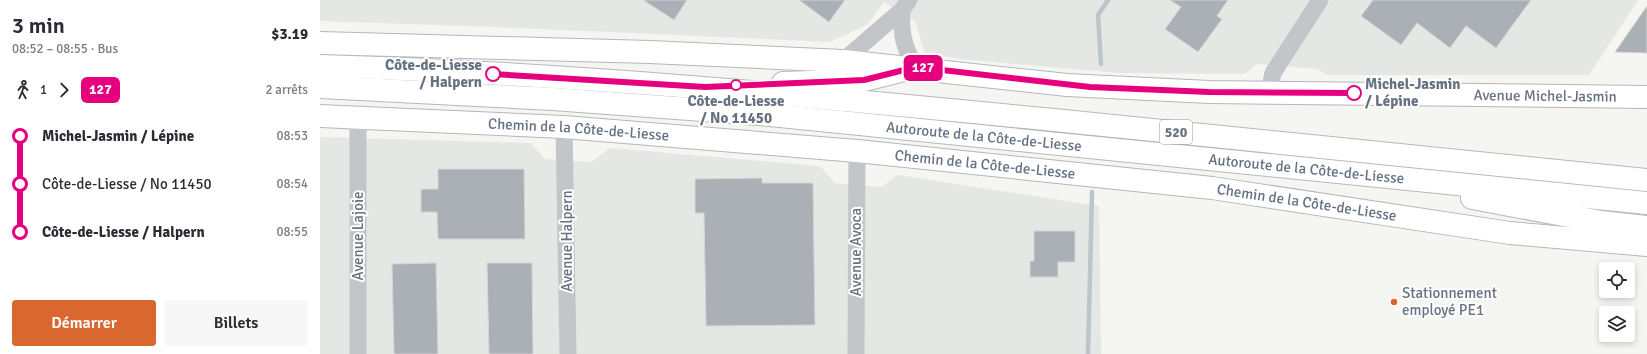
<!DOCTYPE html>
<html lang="fr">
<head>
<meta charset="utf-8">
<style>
  :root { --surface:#fff; --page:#f7f7f7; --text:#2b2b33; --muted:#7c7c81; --accent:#d9672e }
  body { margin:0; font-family:Signika,sans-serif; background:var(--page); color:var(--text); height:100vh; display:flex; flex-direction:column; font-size:15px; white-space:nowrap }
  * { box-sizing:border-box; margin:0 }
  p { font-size:13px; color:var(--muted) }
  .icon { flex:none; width:22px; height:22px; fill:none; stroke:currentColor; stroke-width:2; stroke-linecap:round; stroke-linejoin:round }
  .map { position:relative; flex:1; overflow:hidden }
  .drawer { display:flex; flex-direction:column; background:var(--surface); width:320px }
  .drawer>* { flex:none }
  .badge { padding:0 8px; border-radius:6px; font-size:14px; line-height:26px }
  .buttons { position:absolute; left:1279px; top:262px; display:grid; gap:8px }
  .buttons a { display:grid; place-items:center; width:36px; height:36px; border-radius:4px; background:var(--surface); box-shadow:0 2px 6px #0003; font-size:20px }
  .map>.badge { position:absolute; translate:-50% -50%; box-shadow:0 0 0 2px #fff }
  .legs { display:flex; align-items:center; gap:6px; height:44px; padding:0 12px; font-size:13px }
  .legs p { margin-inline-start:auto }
  .headline { display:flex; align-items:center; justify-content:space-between; height:68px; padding:0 12px }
  h1 { font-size:22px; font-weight:600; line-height:30px }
  .action { display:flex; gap:8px; margin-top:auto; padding:8px 12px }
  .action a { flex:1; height:46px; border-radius:4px; background:var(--accent); color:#fff; font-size:16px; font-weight:600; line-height:46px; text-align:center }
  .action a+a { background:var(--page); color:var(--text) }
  ul { padding:0 12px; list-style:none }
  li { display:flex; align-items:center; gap:14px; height:48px; font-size:15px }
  li i { display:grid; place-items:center; width:6px; height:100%; margin:0 5px; background:currentColor }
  li i::after { content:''; width:10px; height:10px; margin:-5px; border:3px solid; border-radius:50%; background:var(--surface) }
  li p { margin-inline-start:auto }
  li:first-child i { background:linear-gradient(#0000 50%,currentColor 0) }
  li:last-child i { background:linear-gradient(currentColor 50%,#0000 0) }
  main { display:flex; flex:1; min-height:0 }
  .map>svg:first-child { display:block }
  .built { fill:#e5e7e5 }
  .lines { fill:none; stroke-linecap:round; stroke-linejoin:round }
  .stream { stroke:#bcc5ca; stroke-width:4.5 }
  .building { fill:#aab0b6; stroke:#d6d6d4 }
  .secondary-casing { stroke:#b3b7bb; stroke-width:24 }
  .motorway-casing { stroke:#b5b8bb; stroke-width:24 }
  .minor { stroke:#c3c5c9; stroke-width:17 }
  .secondary { stroke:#fff; stroke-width:22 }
  .motorway { stroke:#fff; stroke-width:22 }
  .line-1-casing { stroke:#fff; stroke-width:9 }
  .line-1 { stroke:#e6007e; stroke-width:6 }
  .stop-1-dot { fill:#fff; stroke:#e6007e; stroke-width:2 }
  .poi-dot { fill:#d9672e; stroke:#fff; stroke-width:1.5 }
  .labels { text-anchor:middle; stroke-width:4; stroke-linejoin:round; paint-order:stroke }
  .shield { fill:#fff; stroke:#949ca7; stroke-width:1 }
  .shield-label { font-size:14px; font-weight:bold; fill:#667281 }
  .stop-label { font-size:15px; font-weight:bold; fill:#667281; stroke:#fff; text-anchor:end }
  .street-label { font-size:15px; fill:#667281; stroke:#fff }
  .poi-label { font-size:15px; fill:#667281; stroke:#fff; text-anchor:start }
</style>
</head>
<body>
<main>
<section class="drawer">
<div class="headline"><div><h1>3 min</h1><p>08:52 – 08:55 · Bus</p></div><b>$3.19</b></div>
<div class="legs"><svg class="icon" aria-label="walk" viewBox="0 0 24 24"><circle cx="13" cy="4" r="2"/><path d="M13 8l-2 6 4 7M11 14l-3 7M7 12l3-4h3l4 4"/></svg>1<svg class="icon" aria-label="forward" viewBox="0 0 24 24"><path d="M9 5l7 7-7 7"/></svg><b class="badge" style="background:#e6007e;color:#fff">127</b><p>2 arrêts</p></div>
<ul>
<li><i style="color:#e6007e"></i><b>Michel-Jasmin / Lépine</b><p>08:53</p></li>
<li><i style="color:#e6007e"></i><span>Côte-de-Liesse / No 11450</span><p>08:54</p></li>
<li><i style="color:#e6007e"></i><b>Côte-de-Liesse / Halpern</b><p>08:55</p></li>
</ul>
<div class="action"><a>Démarrer</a><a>Billets</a></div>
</section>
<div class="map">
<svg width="1327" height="354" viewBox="0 0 1327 354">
  <rect width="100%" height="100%" fill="#f5f5f2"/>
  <path class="built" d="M0 0H1318L1269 75H1007L997 69 937 64 925 74 799 73 649 60 605 54 595 21 564 2 548 24 510 42 175 27 0 21Z
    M0 137 210 143 225 159 271 162 290 148 500 166 515 183 561 187 578 175 779 206 781 354H0Z"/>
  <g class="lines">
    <path class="stream" d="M781 64 778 15 788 0
      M768 354 772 192"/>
  </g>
  <path class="building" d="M323 0H367L354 20Z
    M479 0H525L509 22Z
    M850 0H908L897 16 902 19 878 52 845 29 861 7Z
    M1053 0H1211L1176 48 1146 26 1130 48 1097 23 1081 45 1041 16Z
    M1327 6V53L1295 52Z
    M118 169H204L205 239H118L117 212H101V189H118Z
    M442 178V183H493L495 325 386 326 384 213H375V179Z
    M714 231H755V262H738V277H710V261H714Z
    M116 263 118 354H74L72 264Z
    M167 263H212L213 354H169Z"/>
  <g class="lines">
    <defs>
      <g id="secondary">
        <path id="s1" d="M0 43 330 52 523 61 747 85 889 92 1327 97"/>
        <path id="s2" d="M0 116 244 127 537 151 892 188 1190 233 1327 245"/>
      </g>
      <g id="motorway">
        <path d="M0 66C246 73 490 96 734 120 932 140 1129 160 1327 180"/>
        <path d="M463 83 544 80 596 67"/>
        <path id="s3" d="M0 87 233 99 450 115 1327 203"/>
        <path d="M1152 198 1281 222 1327 227"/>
      </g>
    </defs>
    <use href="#secondary" class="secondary-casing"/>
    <use href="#motorway" class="motorway-casing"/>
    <path class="minor" d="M582 10C581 35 583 46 596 67
      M523 61 582 10 589 0
      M949 92 953 73 1000 0
      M38 117V354
      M244 127 248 354
      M536 354 537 151"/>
    <use href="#secondary" class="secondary"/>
    <use href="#motorway" class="motorway"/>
  </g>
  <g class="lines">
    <defs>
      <path id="line-1" d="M173 74 385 87 544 80 596 67 770 87 889 92 1034 93"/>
    </defs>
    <use href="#line-1" class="line-1-casing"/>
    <use href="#line-1" class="line-1"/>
  </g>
  <g class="stop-1-dot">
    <circle cx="173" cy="74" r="7"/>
    <circle cx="416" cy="85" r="5"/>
    <circle cx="1034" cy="93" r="7"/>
  </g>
  <circle class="poi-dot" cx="1074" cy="302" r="4"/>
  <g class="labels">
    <rect class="shield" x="840" y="120" width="32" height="24" rx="3"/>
    <g class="shield-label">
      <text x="856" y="137">520</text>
    </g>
    <g class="stop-label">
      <text x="162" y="70">Côte-de-Liesse<tspan x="162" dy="17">/ Halpern</tspan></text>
      <text x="1045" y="89" text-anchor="start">Michel-Jasmin<tspan x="1045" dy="17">/ Lépine</tspan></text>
      <text x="416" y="106" text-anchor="middle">Côte-de-Liesse<tspan x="416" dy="17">/ No 11450</tspan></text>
    </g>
    <g class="street-label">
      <text dy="5" stroke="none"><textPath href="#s1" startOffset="1227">Avenue Michel-Jasmin</textPath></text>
      <text dy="5" stroke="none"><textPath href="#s2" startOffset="259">Chemin de la Côte-de-Liesse</textPath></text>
      <text dy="5" stroke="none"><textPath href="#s3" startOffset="666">Autoroute de la Côte-de-Liesse</textPath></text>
      <text dy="5" stroke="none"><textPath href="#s2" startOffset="667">Chemin de la Côte-de-Liesse</textPath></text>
      <text dy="5" stroke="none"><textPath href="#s3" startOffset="990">Autoroute de la Côte-de-Liesse</textPath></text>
      <text dy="5" stroke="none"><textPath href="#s2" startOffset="991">Chemin de la Côte-de-Liesse</textPath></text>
      <text transform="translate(38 236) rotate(-90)" y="5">Avenue Lajoie</text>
      <text transform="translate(247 241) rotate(-90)" y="5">Avenue Halpern</text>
      <text transform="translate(536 252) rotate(-90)" y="5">Avenue Avoca</text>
    </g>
    <g class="poi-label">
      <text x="1082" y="298">Stationnement<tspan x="1082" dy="17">employé PE1</tspan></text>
    </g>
  </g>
</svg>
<div class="buttons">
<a><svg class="icon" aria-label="locate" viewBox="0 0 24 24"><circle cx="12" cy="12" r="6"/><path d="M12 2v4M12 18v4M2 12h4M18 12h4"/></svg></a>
<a><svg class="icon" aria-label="layers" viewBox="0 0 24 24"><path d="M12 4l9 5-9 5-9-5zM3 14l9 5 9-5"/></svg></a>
</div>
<b class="badge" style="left:603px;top:68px;background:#e6007e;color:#fff">127</b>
</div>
</main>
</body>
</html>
